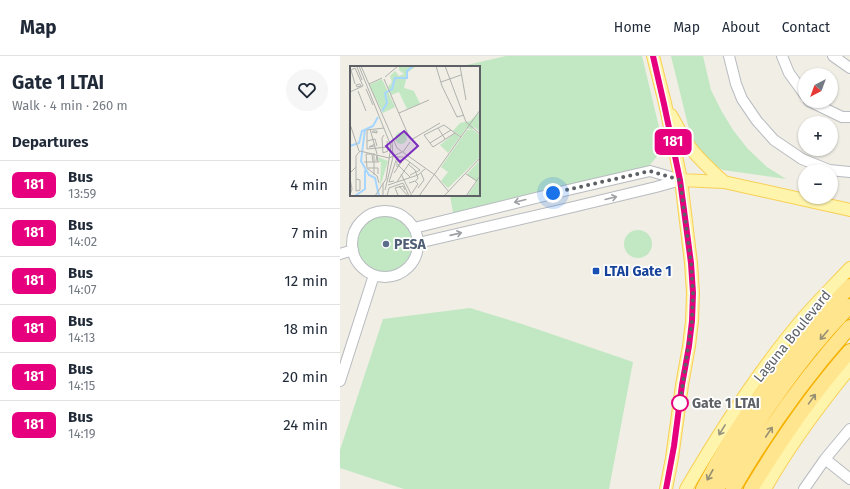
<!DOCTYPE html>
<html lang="en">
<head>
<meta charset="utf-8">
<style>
  :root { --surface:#fff; --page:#f6f6f7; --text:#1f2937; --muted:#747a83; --line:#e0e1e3 }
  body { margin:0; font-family:"Fira Sans",sans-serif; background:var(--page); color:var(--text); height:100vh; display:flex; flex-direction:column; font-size:15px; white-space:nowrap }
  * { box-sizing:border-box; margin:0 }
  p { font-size:13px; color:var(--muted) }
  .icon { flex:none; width:22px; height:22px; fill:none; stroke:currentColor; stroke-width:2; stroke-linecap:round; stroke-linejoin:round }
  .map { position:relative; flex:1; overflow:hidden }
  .details { display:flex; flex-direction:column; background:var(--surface); width:340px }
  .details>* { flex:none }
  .badge { padding:0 8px; border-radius:6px; font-size:14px; line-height:26px }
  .needle { width:26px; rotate:221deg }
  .fabs { position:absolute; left:458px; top:12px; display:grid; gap:8px }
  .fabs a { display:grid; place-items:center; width:40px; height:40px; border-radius:50%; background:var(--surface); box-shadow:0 1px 3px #0004; font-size:20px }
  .you { position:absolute; width:20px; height:20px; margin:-10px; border:3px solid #fff; border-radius:50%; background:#1a73e8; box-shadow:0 0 0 6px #1a73e833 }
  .map>.badge { position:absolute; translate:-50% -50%; box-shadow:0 0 0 2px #fff }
  h2 { padding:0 12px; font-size:15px; line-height:36px }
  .round { display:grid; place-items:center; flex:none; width:42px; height:42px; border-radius:21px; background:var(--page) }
  .head { display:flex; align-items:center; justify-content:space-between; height:68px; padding:0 12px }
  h1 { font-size:19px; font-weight:700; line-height:30px }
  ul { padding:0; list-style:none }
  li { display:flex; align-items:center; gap:12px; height:48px; padding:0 12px; border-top:1px solid var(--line) }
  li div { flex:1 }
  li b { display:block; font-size:15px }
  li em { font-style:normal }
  li .badge { min-width:44px; font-weight:700; text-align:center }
  header { display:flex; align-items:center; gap:24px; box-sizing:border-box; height:56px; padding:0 20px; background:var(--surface); border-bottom:1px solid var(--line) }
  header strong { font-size:19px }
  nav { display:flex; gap:22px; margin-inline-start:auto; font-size:14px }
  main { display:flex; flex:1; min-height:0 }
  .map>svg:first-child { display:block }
  .green { fill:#c1e8c2 }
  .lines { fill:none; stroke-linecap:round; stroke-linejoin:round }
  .minor-casing { stroke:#b8bbc0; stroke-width:12 }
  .major-casing { stroke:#f8d056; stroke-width:14 }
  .highway-casing { stroke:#f5b000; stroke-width:16 }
  .minor { stroke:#fff; stroke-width:10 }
  .major { stroke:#fff4ab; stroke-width:12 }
  .highway { stroke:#ffe58d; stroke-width:14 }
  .oneway { stroke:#9ea0a3 }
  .oneway2 { stroke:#968f74 }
  .oneway3 { stroke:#96947e }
  .line-casing { stroke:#fff; stroke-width:9 }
  .line { stroke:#e6007e; stroke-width:6 }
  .walk { stroke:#5d6166; stroke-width:4; stroke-dasharray:0 7.2 }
  .service-dot { fill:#5c6f8a; stroke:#fff; stroke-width:1.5 }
  .transit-dot { fill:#1a4fb4; stroke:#fff; stroke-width:1.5 }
  .stop-dot { fill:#fff; stroke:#e6007e; stroke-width:2 }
  .labels { text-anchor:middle; stroke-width:3.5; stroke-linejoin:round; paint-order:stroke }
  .service-label { font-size:14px; font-weight:bold; fill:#4e5e75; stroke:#fff; text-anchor:start }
  .transit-label { font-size:14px; font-weight:bold; fill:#164399; stroke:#fff; text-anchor:start }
  .street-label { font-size:14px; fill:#5d6166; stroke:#fff }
  .stop-label { font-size:14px; font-weight:bold; fill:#5d6166; stroke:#fff; text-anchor:start }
  .inset-river { fill:none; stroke:#a6d6ff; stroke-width:2 }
  .inset-road { fill:none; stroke:#b1b2ae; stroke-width:1 }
  .view { fill:#7b2cbf; fill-opacity:0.15; stroke:#7b2cbf; stroke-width:2 }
  .inset-edge { fill:none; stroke:#5d6166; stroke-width:2 }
</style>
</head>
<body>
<header>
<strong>Map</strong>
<nav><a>Home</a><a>Map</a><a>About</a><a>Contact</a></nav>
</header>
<main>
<section class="details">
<div class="head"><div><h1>Gate 1 LTAI</h1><p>Walk · 4 min · 260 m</p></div><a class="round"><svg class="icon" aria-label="heart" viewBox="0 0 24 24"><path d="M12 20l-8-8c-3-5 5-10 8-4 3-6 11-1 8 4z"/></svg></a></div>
<h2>Departures</h2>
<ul>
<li><span class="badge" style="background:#e6007e;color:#fff">181</span><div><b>Bus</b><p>13:59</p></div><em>4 min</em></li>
<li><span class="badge" style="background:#e6007e;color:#fff">181</span><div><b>Bus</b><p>14:02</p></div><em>7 min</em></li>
<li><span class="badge" style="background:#e6007e;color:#fff">181</span><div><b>Bus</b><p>14:07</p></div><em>12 min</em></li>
<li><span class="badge" style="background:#e6007e;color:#fff">181</span><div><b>Bus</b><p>14:13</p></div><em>18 min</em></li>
<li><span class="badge" style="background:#e6007e;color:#fff">181</span><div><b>Bus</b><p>14:15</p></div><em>20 min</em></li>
<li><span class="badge" style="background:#e6007e;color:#fff">181</span><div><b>Bus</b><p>14:19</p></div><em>24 min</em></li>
</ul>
</section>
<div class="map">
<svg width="510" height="433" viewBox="0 0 510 433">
  <rect width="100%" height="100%" fill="#f0eee5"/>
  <path class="green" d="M166 0H302L324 92 309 110 113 157 110 139H139V11H118Z
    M331 0H363L371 34 381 54 393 74 407 92 427 111 446 123 383 114 372 108 360 97 351 81Z
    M17 188a28 28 0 1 1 56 0a28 28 0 1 1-56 0Z
    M284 188a14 14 0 1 1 28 0a14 14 0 1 1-28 0Z
    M130 252 182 268 293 306 269 433H64L0 412V394L43 263Z"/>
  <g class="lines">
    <defs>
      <path id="minor" d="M389 0 396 28 402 43 417 65 434 84 462 103 489 114 510 116
        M442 0 449 17 465 39
        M493 0 510 12
        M469 45 502 61H510
        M12 188a33 33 0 1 1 66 0a33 33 0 1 1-66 0Z
        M74 172 228 134 310 115 341 124
        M78 187 233 151 316 131 341 124
        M0 198 13 194
        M0 325 34 219
        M485 403 510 423
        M464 433 485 403 510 373"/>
      <path id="major" d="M313 0 325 47 341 124 351 207 353 237 352 265 349 290 342 329 332 402 326 433
        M331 59C338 71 344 84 353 95 362 106 373 116 384 126
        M341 124 384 126 510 154
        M346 433C381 373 419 314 464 261 479 244 495 228 510 212
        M425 433C449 390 479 350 510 312"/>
      <path id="highway" d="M363 433C401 358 454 292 510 230
        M377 433C415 368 457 304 510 250
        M393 433C426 376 465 321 510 271
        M411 433C440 385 472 338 510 295"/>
    </defs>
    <use href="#minor" class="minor-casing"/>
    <use href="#major" class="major-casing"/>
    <use href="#highway" class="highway-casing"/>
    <use href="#minor" class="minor"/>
    <use href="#major" class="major"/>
    <use href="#highway" class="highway"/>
  </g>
  <defs><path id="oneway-shaft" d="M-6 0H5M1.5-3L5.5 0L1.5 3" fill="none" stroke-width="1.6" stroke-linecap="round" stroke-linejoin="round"/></defs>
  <g class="oneway">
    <use href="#oneway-shaft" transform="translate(271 142) rotate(-14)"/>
    <use href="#oneway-shaft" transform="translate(180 145) rotate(166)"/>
    <use href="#oneway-shaft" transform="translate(116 178) rotate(-13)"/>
  </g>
  <g class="oneway2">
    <use href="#oneway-shaft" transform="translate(484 279) rotate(130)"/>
    <use href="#oneway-shaft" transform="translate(472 343) rotate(-54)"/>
    <use href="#oneway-shaft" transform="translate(429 376) rotate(-56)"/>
    <use href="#oneway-shaft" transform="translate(370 419) rotate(119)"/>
  </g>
  <use class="oneway3" href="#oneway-shaft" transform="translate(382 374) rotate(122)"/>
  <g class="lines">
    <defs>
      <path id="line" d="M313 0 324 48 340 124 351 207 353 237 352 265 349 290 342 329 334 390 326 433"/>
    </defs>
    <use href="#line" class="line-casing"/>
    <use href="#line" class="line"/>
    <path class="walk" d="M213 137 310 115 340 124 351 207 353 237 352 265 340 347"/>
  </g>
  <circle class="service-dot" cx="46" cy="188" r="4"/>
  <rect class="transit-dot" x="252" y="211" width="8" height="8" rx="2"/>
  <circle class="stop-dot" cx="340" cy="347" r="8"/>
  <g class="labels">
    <g class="service-label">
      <text x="54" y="193">PESA</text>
    </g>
    <g class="transit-label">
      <text x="264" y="220">LTAI Gate 1</text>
    </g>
    <g class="street-label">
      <text transform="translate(452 280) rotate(-51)" y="5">Laguna Boulevard</text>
    </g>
    <g class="stop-label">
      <text x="352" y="352">Gate 1 LTAI</text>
    </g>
  </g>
  <g transform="translate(10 10)">
    <rect width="130" height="130" fill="#f0eee5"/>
    <path d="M49 0H77L65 1 58 6 54 22 64 25 70 38 57 43 49 26 41 29 38 21 42 16 40 10 45 5 49 10 54 8 49 4ZM32 13 45 41 33 47 19 19ZM130 46V66L124 61 122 63 130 69V91L98 122 91 115 98 106 91 101 117 64H122L116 62 111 70 103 65 110 57 120 55ZM45 72a6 6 0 1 1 12 0a6 6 0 1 1-12 0ZM105 67 110 71 98 87 90 79ZM28 91 38 95 30 121 31 96H29ZM130 94V130H117L127 116 117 108Z" fill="#c1e8c2"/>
    <path class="inset-river" d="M32 45 37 37 35 27 42 23 45 12H57V5L63 0M15 63 11 95 19 109 25 112 29 130M0 80 9 77 12 65 23 60 28 51M5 130 15 123V104"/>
    <path class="inset-road" d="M9 0 41 80 36 113 25 130M11 0 47 82 85 109 99 126M86 0 92 20 107 51 114 49M95 0 116 56 130 68M110 0 116 34M7 1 12 14M5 2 13 20M5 2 1 4 5 18M35 11 48 0M34 13 60 73M91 16 111 9M10 18 11 20 7 21 6 19ZM19 18 32 12M16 23 23 39M8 25 16 45M0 26 13 20M49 47 79 34M0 58 9 85M34 62 17 64V83L38 81M88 62 95 73M20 63 27 88M27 65V67L22 66 23 65ZM105 67 83 81 74 69 94 59 105 67 111 71M34 69 32 72 33 87 38 85 37 75M61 74 90 57M17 75 25 73 27 80M80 77 101 64M25 78 19 81 25 80M53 86 60 76M26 95 27 89 28 96M14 96H29M23 96 22 88H16L17 102 27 110 29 117M52 96 48 99 60 111M58 98 65 104 68 112 65 116M6 101V125L10 124V114L6 113M47 101V95L53 94M18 102H28V108M0 107 6 101V90L10 85 39 92 52 86M44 107 54 92M51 108 62 130M116 108 127 115M24 109V87M0 112 2 123 0 129M44 115 39 116 47 91H53L70 104 60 109M47 116 60 96M33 117V130M59 117 65 115 68 118 62 127M38 119 68 109 75 103M49 120 58 130M68 122 74 114 71 107M35 124 43 91 42 75M48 129 45 122 53 120 55 124M37 130 39 122 53 117 59 130M69 130 130 44M94 130 130 92M116 130 130 110"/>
    <path class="view" d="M54 65 68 80 50 96 36 80Z"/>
    <rect width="130" height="130" class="inset-edge"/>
  </g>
</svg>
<div class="fabs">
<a><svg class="needle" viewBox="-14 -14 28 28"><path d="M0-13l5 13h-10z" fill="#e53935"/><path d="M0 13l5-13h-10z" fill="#747a83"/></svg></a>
<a>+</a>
<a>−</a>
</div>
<div class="you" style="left:213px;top:137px"></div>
<b class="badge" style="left:333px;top:86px;background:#e6007e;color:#fff">181</b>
</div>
</main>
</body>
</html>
